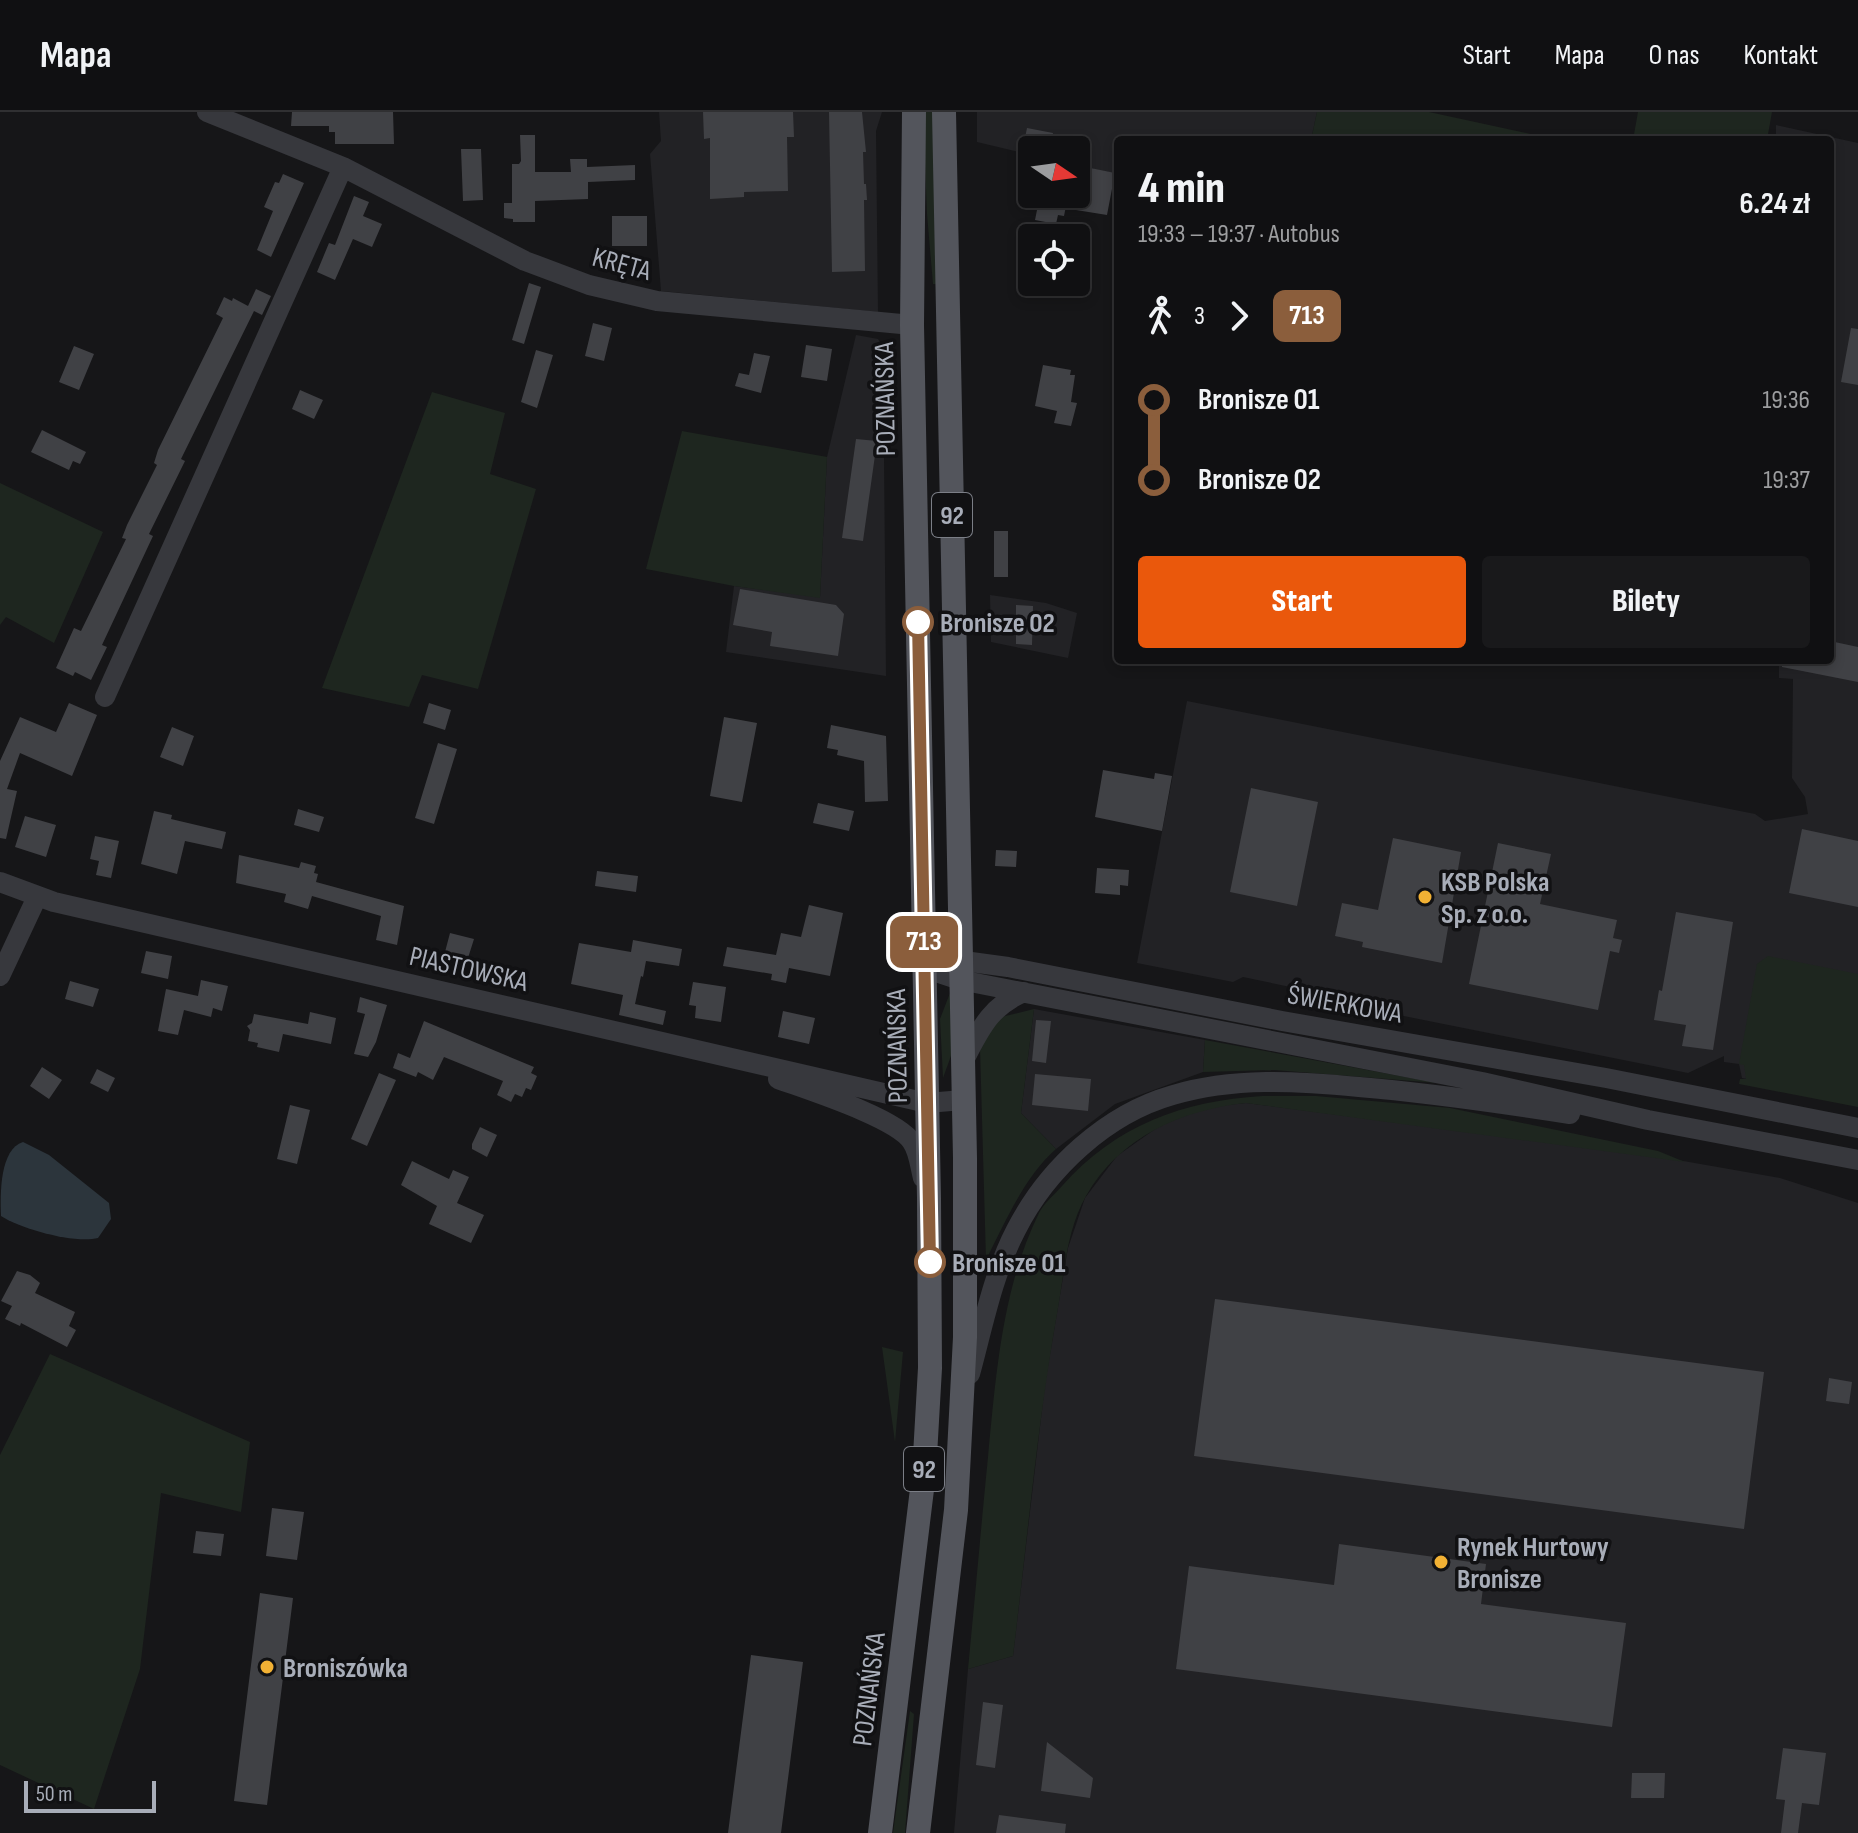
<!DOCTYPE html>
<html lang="pl">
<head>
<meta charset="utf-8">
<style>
  :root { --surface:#101012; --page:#19191b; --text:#f1f3f6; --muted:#9c9d9f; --line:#303032; --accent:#ea580c }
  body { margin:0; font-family:"Sofia Sans Condensed",sans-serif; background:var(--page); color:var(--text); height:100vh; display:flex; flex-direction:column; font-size:30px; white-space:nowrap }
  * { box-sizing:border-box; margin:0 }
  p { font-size:26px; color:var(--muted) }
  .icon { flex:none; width:44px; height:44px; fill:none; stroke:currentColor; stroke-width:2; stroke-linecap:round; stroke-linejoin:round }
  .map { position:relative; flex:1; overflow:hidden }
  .details { position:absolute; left:1114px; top:24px; width:720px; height:528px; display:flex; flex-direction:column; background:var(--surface); border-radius:8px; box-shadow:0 4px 12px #0003,0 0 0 2px var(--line) }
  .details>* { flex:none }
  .badge { padding:0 16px; border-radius:12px; font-size:28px; line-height:52px }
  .needle { width:52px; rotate:103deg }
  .tools { position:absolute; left:1018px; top:24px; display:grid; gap:16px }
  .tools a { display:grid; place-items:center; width:72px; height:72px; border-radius:8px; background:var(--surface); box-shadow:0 4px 12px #0003,0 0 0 2px var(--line); font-size:40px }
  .scale { position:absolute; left:24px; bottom:20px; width:132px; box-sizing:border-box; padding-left:8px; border:4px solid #a8adb8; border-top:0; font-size:22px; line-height:28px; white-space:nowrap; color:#a8adb8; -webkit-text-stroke:6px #111113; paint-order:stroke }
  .map>.badge { position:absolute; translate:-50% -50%; box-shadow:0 0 0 4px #fff }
  .legs { display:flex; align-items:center; gap:12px; height:88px; padding:0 24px; font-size:26px }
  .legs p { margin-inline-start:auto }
  .summary { display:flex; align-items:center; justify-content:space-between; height:136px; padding:0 24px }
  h1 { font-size:44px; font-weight:800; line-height:60px }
  .cta { display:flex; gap:16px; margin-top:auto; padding:16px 24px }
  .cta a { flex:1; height:92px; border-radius:8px; background:var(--accent); color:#fff; font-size:32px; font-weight:800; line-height:92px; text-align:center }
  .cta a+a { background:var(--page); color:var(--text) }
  ul { padding:0 24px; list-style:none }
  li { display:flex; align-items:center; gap:28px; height:80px; font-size:30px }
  li i { display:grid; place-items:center; width:12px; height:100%; margin:0 10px; background:currentColor }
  li i::after { content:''; width:20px; height:20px; margin:-10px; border:6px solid; border-radius:50%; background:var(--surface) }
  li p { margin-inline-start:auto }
  li:first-child i { background:linear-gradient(#0000 50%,currentColor 0) }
  li:last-child i { background:linear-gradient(currentColor 50%,#0000 0) }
  header { display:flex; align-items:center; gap:48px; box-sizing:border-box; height:112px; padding:0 40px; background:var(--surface); border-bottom:2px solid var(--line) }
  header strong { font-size:38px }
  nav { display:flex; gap:44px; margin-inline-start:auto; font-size:28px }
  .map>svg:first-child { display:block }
  .built { fill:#222225 }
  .green { fill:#1e261f }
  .water { fill:#2c353c }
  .building { fill:#404145 }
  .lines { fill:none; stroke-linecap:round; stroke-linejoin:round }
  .minor { stroke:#37383d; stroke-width:20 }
  .major { stroke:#53555c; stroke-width:24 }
  .line-1-casing { stroke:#fff; stroke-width:18 }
  .line-1 { stroke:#8b5e3c; stroke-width:12 }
  .stop-1-dot { fill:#fff; stroke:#8b5e3c; stroke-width:4 }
  .poi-dot { fill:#f2b134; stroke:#111113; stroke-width:3 }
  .labels { text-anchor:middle; stroke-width:7; stroke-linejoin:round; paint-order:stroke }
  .shield { fill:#111113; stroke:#7b7e86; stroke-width:2 }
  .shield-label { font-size:26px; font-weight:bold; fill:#a8adb8 }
  .street-label { font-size:28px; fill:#a8adb8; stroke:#111113 }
  .stop-label { font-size:28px; font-weight:bold; fill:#a8adb8; stroke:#111113; text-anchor:start }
  .poi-label { font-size:28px; font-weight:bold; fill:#a8adb8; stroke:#111113; text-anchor:start }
</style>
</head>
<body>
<header>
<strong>Mapa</strong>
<nav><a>Start</a><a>Mapa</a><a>O nas</a><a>Kontakt</a></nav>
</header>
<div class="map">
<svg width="1858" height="1721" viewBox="0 0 1858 1721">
  <rect width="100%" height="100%" fill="#161618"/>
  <path class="built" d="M659 0H882L876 19 878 200 661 179 650 42 661 29Z
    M977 0H1317L1311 28H1118V62L1076 53V38H1032V43L977 30Z
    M1776 13 1858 31V989L1742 966 1739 952 1724 950V944L1688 961 1319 887V881L1243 865 1233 870 1137 851 1187 589 1755 702 1765 709 1808 702 1805 685 1792 666 1793 567 1779 566V548H1830V28H1776Z
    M856 223 878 227 883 235 886 564 726 540 734 474 820 485 827 345Z
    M990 483 1046 491 1077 501 1068 546 991 530Z
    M1034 897 1205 928 1203 960 1115 992 1056 1037 1021 1001Z
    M1246 991 1655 1044 1780 1066 1858 1091V1721H954L968 1557 1013 1544 1045 1272 1068 1136 1085 1086 1117 1044 1158 1015 1186 1003 1217 994Z"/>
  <path class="green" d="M923 0H934L938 172H933L927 102Z
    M1317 0H1429L1558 28H1311Z
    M1638 0H1772L1767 28H1633Z
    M432 280 505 301 490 362 536 377 478 577 422 563 409 595 322 576Z
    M682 319 827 345 820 486 734 474 646 457Z
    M0 371 103 420 54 531 6 505 0 513Z
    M1768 844 1858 862V995L1739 972 1740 967H1746L1744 953 1739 952 1757 852Z
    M950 881 952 941 943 966 940 907Z
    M1034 897 1021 1001 1056 1037C1024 1065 1005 1111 986 1148L980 936 997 906Z
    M1205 928 1438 971 1274 958 1203 960Z
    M1262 984H1316L1450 996 1658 1039 1685 1050 1246 991C1181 998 1120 1025 1086 1084 1066 1119 1064 1164 1057 1202 1037 1315 1027 1430 1013 1544L968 1557C975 1486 981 1415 988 1345 996 1263 1002 1176 1039 1101 1044 1091 1055 1082 1062 1074 1116 1013 1183 989 1262 984Z
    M882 1235 903 1240 895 1330Z
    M50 1242 250 1330 241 1400 161 1381 140 1557 94 1697 0 1653V1343Z
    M910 1599 914 1602 905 1721H893Z"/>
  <path class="water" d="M23 1030 49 1043 109 1091 111 1107 98 1126C75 1132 21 1117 1 1104 0 1081 0 1037 23 1030Z"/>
  <path class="building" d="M292 0H393L394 32H335V20H329V14H291Z
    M703 0H793L794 25H787L788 79 744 80V85L710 87V26L704 27Z
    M829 0H862L866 40H863L864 72H866L867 88H864L865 159 832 160Z
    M1027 16 1053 21 1050 37 1024 31Z
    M520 23H535V60H571L570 47H587V55L635 53V68L588 70V87L535 89V110H513V107L504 106V91H512V52H519L521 49Z
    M461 37H481L483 88 463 89Z
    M1076 53 1115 61 1107 103 1076 98Z
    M283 62 304 71 271 145 257 138 273 99 264 95 275 70 279 71Z
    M1040 83 1067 89 1064 104 1058 103 1056 112 1035 108Z
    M354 84 369 90 363 104 382 112 372 135 353 127 335 168 317 160 329 131 335 133Z
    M612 104H647V134H612Z
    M529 171 541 175 524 232 512 228Z
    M256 177 271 184 262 203 254 199 181 347 185 349 149 422 153 424 102 533 107 535 91 568 75 560 73 564 56 556 74 516 81 519 126 427 122 426 127 413 157 353 154 351 158 338 223 206 216 202 224 185 232 189 233 186 248 194Z
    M593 211 612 216 604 249 585 244Z
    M1851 216 1858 217V273L1841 270Z
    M806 233 832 237 827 269 801 265Z
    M74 234 94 242 79 278 59 270Z
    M536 238 553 243 537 296 521 290Z
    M754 241 770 244 761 281 735 274 739 261 749 263Z
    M1043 253 1071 258 1070 263H1075L1071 290 1077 291 1071 314 1054 311 1057 299 1035 294Z
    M300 278 323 288 314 307 292 297Z
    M42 318 86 340 80 352 73 349 69 358 31 340Z
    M856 327 877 329 863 429 842 426Z
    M994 419H1008V465H994Z
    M740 477 836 493 844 502 838 544 770 534 772 520 733 513Z
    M1016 493 1033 494 1032 533 1016 532Z
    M1830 529 1858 535V570L1782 555V548H1830Z
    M69 591 97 603 72 664 20 641 7 677 17 679 6 727 0 726V649L20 605 56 620Z
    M429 591 451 598 445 618 423 611Z
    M724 605 757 611 742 690 710 684Z
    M831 613 886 624 888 689 865 690 864 649 837 643 838 638 827 636Z
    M172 615 194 624 183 654 160 645Z
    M438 631 457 637 434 712 415 706Z
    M1103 658 1154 667 1155 661 1172 664 1162 719 1095 705Z
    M1251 676 1318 690 1297 794 1230 780Z
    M818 691 854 699 849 719 813 711Z
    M298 697 324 705 319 720 294 713Z
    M154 699 172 703 171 707 226 720 222 737 185 729 177 762 141 752Z
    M25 704 56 713 46 745 15 735Z
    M1802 717 1858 729V795L1789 781Z
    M95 724 119 729 111 766 96 763 99 749 90 747Z
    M1393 726 1461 740 1442 851 1362 835 1363 830 1335 824 1342 791 1378 798Z
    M1498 731 1551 742 1540 792 1617 808 1613 826 1622 828 1619 841 1610 839 1598 898 1469 872Z
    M996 738 1017 739 1016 755 995 754Z
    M239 743 299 756 301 750 316 754 314 761 318 762 316 770 404 794 397 833 376 828 381 804 312 784 308 797 284 790 286 782 236 771Z
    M1097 756 1129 758 1128 774 1120 773V783L1095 781Z
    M597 759 638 764 636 780 595 774Z
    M809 793 843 801 830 864 789 856 786 871 771 868 772 862 723 854 727 835 776 843 781 821 801 825Z
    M1676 800 1733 810 1713 938 1682 934 1686 913 1654 908 1659 878 1662 879Z
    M450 821 474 827 468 846 445 840Z
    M633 828 682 837 679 854 646 849 643 865 641 864 635 892 666 899 663 913 619 903 623 883 571 872 579 831 631 840Z
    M146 839 172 844 168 867 141 861Z
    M201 868 228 874 222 899 213 896 211 905 184 898 178 923 158 919 166 877 198 884Z
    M70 869 99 877 93 895 65 887Z
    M693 870 726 875 721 910 695 906 696 894 689 893Z
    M360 885 387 893 376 930 368 945 354 942 365 902 357 900Z
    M783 899 815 906 809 932 778 925Z
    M310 900 336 906 331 932 283 922 279 940 257 935 258 931 248 929 250 918 247 914 252 911 254 902 308 912Z
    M1036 908 1051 909 1046 951 1032 949Z
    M424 909 534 955 531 961 537 964 531 978 526 976 522 985 515 982 511 990 497 983 503 969 444 945 433 968 418 960 416 965 393 956 398 941 410 946Z
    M42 955 62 968 49 987 30 974Z
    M97 957 115 966 108 980 90 971Z
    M379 961 396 968 367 1034 351 1027Z
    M1035 962 1091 967 1088 999 1032 993Z
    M290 993 310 998 297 1052 277 1047Z
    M480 1015 497 1023 487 1045 472 1037V1032Z
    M412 1049 449 1067 453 1058 469 1065 457 1091 484 1103 471 1131 429 1112 437 1094 401 1073Z
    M17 1159 30 1163 40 1171 35 1181 75 1200 69 1214 76 1218 67 1235 21 1211 20 1214 5 1207 12 1194 1 1189Z
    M1215 1187 1764 1260 1744 1417 1194 1344Z
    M1829 1266 1852 1270 1849 1292 1826 1289Z
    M272 1396 304 1400 297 1448 266 1444Z
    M196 1419 224 1422 221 1444 193 1441Z
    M1339 1432 1486 1452 1481 1492 1626 1511 1612 1615 1176 1557 1189 1454 1334 1473Z
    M260 1481 293 1486 267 1693 234 1689Z
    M751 1543 803 1550 781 1721H728Z
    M983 1590 1003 1593 995 1656 976 1653Z
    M1047 1630 1093 1666 1090 1686 1041 1679Z
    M1783 1636 1826 1641 1819 1693 1802 1691 1798 1721H1781L1785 1688 1776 1687Z
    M1632 1661H1665L1664 1686H1631Z
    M999 1703 1066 1712 1065 1721H996Z"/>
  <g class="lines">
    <path class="minor" d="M207 0 343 55 525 149 589 173 657 189 912 213
      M105 585 343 55
      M0 770 54 790 927 991 963 988
      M924 856 960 868 1482 970 1648 1008 1858 1048
      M924 856 949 847 1008 855 1282 909 1606 966 1858 1016
      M0 864 37 785
      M963 950C980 918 989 895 1024 880
      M778 967C808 978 897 1006 912 1030 919 1040 920 1055 923 1066
      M970 1262C983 1214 993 1162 1016 1118 1047 1057 1106 1002 1173 983 1233 965 1298 969 1359 975 1431 981 1499 991 1570 1002"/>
    <path class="major" d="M880 1721 924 1361 930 1256 929 1086 912 213 914 0
      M918 1721 956 1398 965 1225V1046L944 0"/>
  </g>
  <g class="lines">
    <defs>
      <path id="line-1" d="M918 510 930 1150"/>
    </defs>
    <use href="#line-1" class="line-1-casing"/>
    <use href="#line-1" class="line-1"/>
  </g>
  <g class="stop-1-dot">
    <circle cx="918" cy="510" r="14"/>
    <circle cx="930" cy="1150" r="14"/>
  </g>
  <g class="poi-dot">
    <circle cx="1425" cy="785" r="8"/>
    <circle cx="1441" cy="1450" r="8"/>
    <circle cx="267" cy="1555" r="8"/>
  </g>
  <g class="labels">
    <g class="shield">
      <rect x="932" y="381" width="40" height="44" rx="6"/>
      <rect x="904" y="1335" width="40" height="44" rx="6"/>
    </g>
    <g class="shield-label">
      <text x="952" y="412">92</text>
      <text x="924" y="1366">92</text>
    </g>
    <g class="street-label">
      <text transform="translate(622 151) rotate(15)" y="10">KRĘTA</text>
      <text transform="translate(884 287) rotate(-91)" y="10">POZNAŃSKA</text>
      <text transform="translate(469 856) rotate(13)" y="10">PIASTOWSKA</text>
      <text transform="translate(1345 891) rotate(10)" y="10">ŚWIERKOWA</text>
      <text transform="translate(896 934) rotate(-91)" y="10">POZNAŃSKA</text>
      <text transform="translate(868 1577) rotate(-83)" y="10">POZNAŃSKA</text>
    </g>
    <g class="stop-label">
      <text x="940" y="520">Bronisze 02</text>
      <text x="952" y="1160">Bronisze 01</text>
    </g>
    <g class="poi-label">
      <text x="1441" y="779">KSB Polska<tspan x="1441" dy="32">Sp. z o.o.</tspan></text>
      <text x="1457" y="1444">Rynek Hurtowy<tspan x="1457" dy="32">Bronisze</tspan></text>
      <text x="283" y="1565">Broniszówka</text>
    </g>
  </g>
</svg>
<div class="tools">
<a><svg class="needle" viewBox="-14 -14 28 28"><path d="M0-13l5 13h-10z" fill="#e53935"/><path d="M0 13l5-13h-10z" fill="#9c9d9f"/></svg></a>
<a><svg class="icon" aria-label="locate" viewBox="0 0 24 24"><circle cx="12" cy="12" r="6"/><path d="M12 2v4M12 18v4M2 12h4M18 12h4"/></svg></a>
</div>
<div class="scale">50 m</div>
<b class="badge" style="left:924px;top:830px;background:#8b5e3c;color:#fff">713</b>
<section class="details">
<div class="summary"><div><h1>4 min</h1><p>19:33 – 19:37 · Autobus</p></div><b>6.24 zł</b></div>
<div class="legs"><svg class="icon" aria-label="walk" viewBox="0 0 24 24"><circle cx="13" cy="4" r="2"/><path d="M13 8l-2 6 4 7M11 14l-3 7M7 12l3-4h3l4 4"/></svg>3<svg class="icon" aria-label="forward" viewBox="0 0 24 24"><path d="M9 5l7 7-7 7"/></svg><b class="badge" style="background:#8b5e3c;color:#fff">713</b></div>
<ul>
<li><i style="color:#8b5e3c"></i><b>Bronisze 01</b><p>19:36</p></li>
<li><i style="color:#8b5e3c"></i><b>Bronisze 02</b><p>19:37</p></li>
</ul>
<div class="cta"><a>Start</a><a>Bilety</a></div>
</section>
</div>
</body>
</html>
